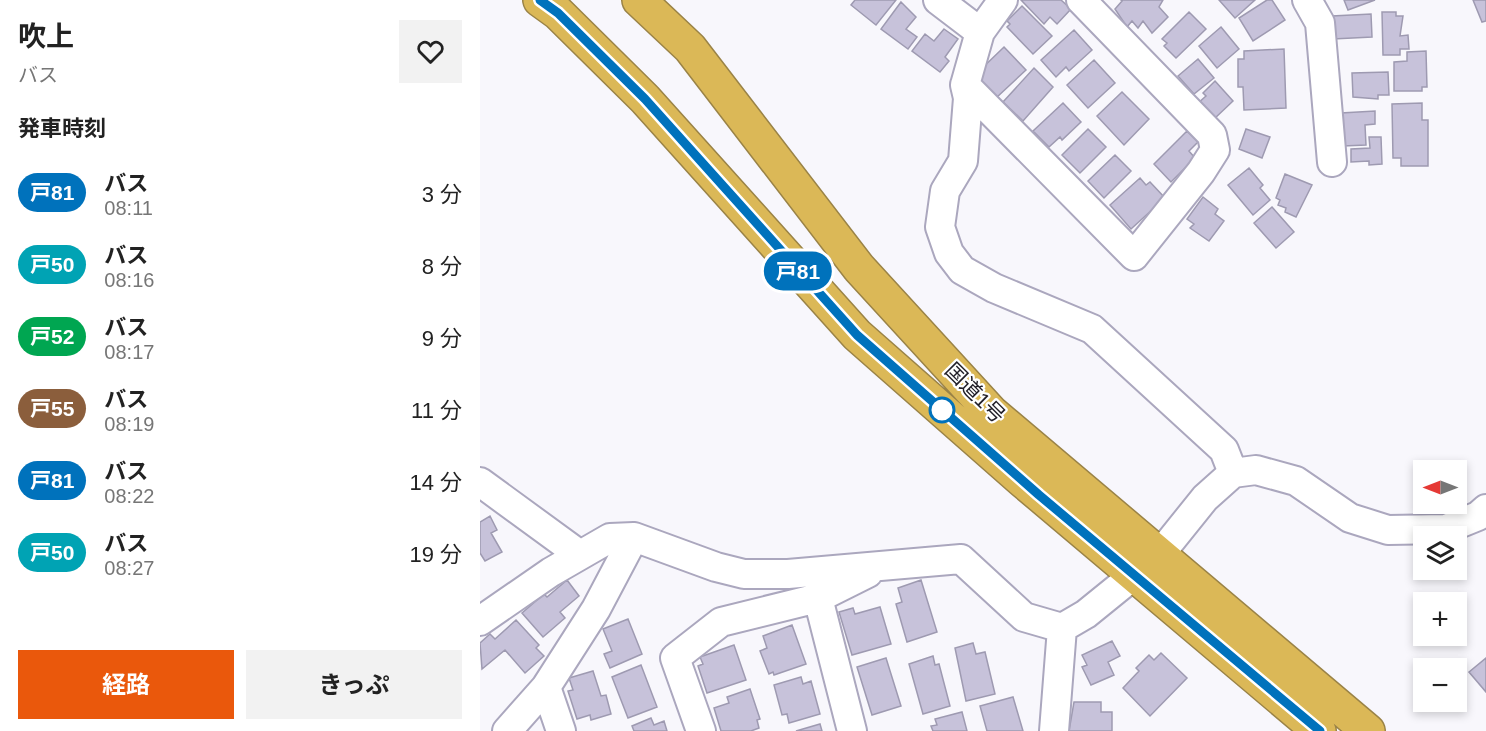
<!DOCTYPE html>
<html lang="ja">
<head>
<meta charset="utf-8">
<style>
  :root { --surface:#fff; --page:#f2f2f2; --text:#222; --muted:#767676; --accent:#ea580c }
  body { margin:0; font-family:Helvetica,"Noto Sans JP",sans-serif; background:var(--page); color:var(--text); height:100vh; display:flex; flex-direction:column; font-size:22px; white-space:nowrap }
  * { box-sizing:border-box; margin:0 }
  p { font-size:20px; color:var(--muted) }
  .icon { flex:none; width:33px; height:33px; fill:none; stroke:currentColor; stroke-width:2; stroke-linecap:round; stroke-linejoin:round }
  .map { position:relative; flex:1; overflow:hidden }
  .sheet { display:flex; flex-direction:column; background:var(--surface); width:480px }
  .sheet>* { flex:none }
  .badge { padding:0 12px; border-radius:20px; font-size:21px; line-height:39px }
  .needle { width:39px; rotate:270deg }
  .fabs { position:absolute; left:933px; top:460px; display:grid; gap:12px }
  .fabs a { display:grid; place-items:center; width:54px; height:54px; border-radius:0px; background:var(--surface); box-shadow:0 3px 9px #0003; font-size:30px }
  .map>.badge { position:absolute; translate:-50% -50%; box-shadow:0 0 0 3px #fff }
  h2 { padding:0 18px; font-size:22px; line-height:54px }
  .round { display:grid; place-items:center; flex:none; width:63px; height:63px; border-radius:0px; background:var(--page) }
  .overview { display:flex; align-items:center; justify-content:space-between; height:102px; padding:0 18px }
  h1 { font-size:28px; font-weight:700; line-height:45px }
  .button { display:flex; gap:12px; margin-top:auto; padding:12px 18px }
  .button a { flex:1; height:69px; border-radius:0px; background:var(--accent); color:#fff; font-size:24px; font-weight:700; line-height:69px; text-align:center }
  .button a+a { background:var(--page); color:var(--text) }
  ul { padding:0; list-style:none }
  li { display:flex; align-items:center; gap:18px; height:72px; padding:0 18px }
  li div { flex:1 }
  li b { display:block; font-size:22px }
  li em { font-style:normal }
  li .badge { min-width:66px; font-weight:700; text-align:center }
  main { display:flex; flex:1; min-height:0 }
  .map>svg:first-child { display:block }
  .building { fill:#c7c2da; stroke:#9e9ab1; stroke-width:1.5 }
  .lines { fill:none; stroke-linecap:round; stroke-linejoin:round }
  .minor-casing { stroke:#aba7be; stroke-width:32 }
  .highway-casing { stroke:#9a8347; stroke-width:36 }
  .minor { stroke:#fff; stroke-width:28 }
  .highway { stroke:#dbb857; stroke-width:33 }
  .line-casing { stroke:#fff; stroke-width:14 }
  .line { stroke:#0072bc; stroke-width:9 }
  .stop-dot { fill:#fff; stroke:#0072bc; stroke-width:3 }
  .labels { text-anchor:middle; stroke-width:4.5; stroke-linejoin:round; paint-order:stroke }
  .street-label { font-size:21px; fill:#222029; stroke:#fff }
</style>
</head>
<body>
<main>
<section class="sheet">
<div class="overview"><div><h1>吹上</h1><p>バス</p></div><a class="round"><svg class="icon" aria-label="heart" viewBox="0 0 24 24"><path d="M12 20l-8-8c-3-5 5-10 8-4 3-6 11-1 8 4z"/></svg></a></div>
<h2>発車時刻</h2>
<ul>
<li><span class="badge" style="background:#0072bc;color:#fff">戸81</span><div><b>バス</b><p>08:11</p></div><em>3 分</em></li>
<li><span class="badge" style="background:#00a3b4;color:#fff">戸50</span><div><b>バス</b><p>08:16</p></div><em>8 分</em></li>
<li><span class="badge" style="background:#00a651;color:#fff">戸52</span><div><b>バス</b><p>08:17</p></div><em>9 分</em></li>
<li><span class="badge" style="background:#8b5e3c;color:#fff">戸55</span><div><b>バス</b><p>08:19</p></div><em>11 分</em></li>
<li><span class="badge" style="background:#0072bc;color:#fff">戸81</span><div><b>バス</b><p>08:22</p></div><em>14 分</em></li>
<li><span class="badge" style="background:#00a3b4;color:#fff">戸50</span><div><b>バス</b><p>08:27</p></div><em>19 分</em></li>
</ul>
<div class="button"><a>経路</a><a>きっぷ</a></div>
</section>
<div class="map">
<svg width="1006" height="731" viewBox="0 0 1006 731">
  <rect width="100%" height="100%" fill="#f8f7fc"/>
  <path class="building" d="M375 0H416L396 25 371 5Z
    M541 0H581L591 9 577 24 570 17 564 24Z
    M641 0H683L679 7 688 17 672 33 663 21 658 28 652 21 647 27 635 9 642 1Z
    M739 0H775L755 18Z
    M787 0H792L805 20 773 41 759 18Z
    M864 0H895L868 10Z
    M993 0H1006V21L1002 22Z
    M421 2 436 17 426 29 437 37 428 49 401 29Z
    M542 6 572 36 553 54 527 27 530 24 527 21Z
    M709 12 726 29 696 58 684 46 687 43 682 39Z
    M902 12H916V16H923L920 36 928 35 929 49H920V55H903Z
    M891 14 892 37 853 39 852 16Z
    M741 27 759 49 737 68 719 46Z
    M464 29 478 39 465 57 469 61 460 72 432 51 445 34 454 41Z
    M594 30 612 50 589 71 586 67 576 77 561 60Z
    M524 47 546 70 516 98 494 76Z
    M804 49 806 108 764 110 763 87H758V59H764V51Z
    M946 51 947 87H942V91H914V62L927 61V52Z
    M718 59 734 78 714 94 698 76Z
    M614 60 635 83 608 108 587 85Z
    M554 68 573 87 543 121 523 102Z
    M908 72 909 95H898V99L873 97 872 73Z
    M735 81 753 101 733 120 717 104 726 96 723 93Z
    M642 92 669 119 644 145 617 116Z
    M583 103 601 122 582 140 580 137 569 147 553 131Z
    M942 103V120H948V166H921V158H913L912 104Z
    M895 111V124L885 125 886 145 863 146 861 113Z
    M608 129 626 147 600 173 582 155Z
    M766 129 790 137 782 158 759 149Z
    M707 131 718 142 709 151 715 158 691 182 674 164Z
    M889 137H901L902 164 889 165V161L871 162V149L890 148Z
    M635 155 651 171 624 198 608 181Z
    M769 168 783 185 780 188 790 200 773 215 748 185Z
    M805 174 832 185 816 217 805 212 806 208 798 205 800 200 796 198Z
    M660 178 666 185 670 182 685 198 651 229 630 205Z
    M723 197 738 209 735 214 744 221 729 241 710 228 714 224 707 219Z
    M792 207 814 232 796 248 774 223Z
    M10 516 17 530 11 533 22 552 5 561 0 553V522Z
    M87 580 99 596 80 612 85 618 63 637 42 613 64 594 67 597Z
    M441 580 457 632 427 642 416 604 422 602 418 588Z
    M400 607 411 644 372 655 359 612 373 608 375 614Z
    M148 619 162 654 130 668 124 654 132 651 123 629Z
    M36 620 59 645 56 648 64 656 45 673 25 650 2 669 0 643 10 634 15 639Z
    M312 625 326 664 294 675 293 672 289 674 280 651 287 648 283 636Z
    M632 641 640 656 628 662 634 675 611 685 602 667 607 665 602 655Z
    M493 643 496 654 505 652 515 694 486 701 475 648Z
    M254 645 266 680 227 693 218 666 223 664 220 657Z
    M681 653 707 678 670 716 643 688 659 671 656 668 669 655 674 660Z
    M453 656 455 665 459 664 470 706 443 714 429 664Z
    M406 658 421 706 392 715 377 667Z
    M1006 658V692L989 672Z
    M161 665 177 707 148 718 132 677Z
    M113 671 121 696 126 695 131 714 111 720 110 715 97 719 88 691 93 690 89 678Z
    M321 677 323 684 331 681 340 714 309 723 307 714 302 715 294 685Z
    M270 689 280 719 277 720 279 728 271 731H241L234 708 249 703 247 697Z
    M533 697 543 731H507L500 706Z
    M594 702H621V712H632V731H589Z
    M482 712 487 731H453L451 726 457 725 455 719Z
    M171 718 174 725 184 721 187 731H154L152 726Z
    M340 724 342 731H316Z"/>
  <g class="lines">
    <defs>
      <path id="minor" d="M458 0 500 32
        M523 0 500 32 485 85 488 98 483 161 465 191 460 227 469 253 482 270 514 288 612 329 744 450 753 473
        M827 0 840 23 852 162
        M485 85 654 256 721 172 735 150 732 135 601 0
        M0 482 100 555
        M338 598 372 731
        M0 621 71 572 130 538 154 537 236 567 264 574H308L481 559 544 617 582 628 606 614 680 554 725 498 753 473 776 470 816 481 870 518 908 530 966 529 998 516 1006 509
        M66 687 81 731
        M27 731 66 687 116 609 154 537
        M221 731 195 658 241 622 338 598 388 573
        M574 731 582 628"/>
      <path id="highway" d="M60 0 78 13 165 99 377 335 543 481 839 731
        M159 0 210 48 379 268 511 412 888 731"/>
    </defs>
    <use href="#minor" class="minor-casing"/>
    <use href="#highway" class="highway-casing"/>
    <use href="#minor" class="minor"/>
    <use href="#highway" class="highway"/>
  </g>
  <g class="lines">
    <defs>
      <path id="line" d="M60 0 78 13 165 99 377 335 559 495 840 731"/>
    </defs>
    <use href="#line" class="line-casing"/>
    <use href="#line" class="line"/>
  </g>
  <circle class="stop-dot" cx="462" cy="410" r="12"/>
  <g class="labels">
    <g class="street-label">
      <text transform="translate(495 393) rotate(45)" y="7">国道1号</text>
    </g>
  </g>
</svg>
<div class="fabs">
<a><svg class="needle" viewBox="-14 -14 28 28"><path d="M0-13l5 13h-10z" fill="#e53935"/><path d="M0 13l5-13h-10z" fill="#767676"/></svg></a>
<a><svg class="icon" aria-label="layers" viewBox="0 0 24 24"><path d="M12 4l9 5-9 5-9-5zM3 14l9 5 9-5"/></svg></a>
<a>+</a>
<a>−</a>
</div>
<b class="badge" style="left:318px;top:271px;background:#0072bc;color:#fff">戸81</b>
</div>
</main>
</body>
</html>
